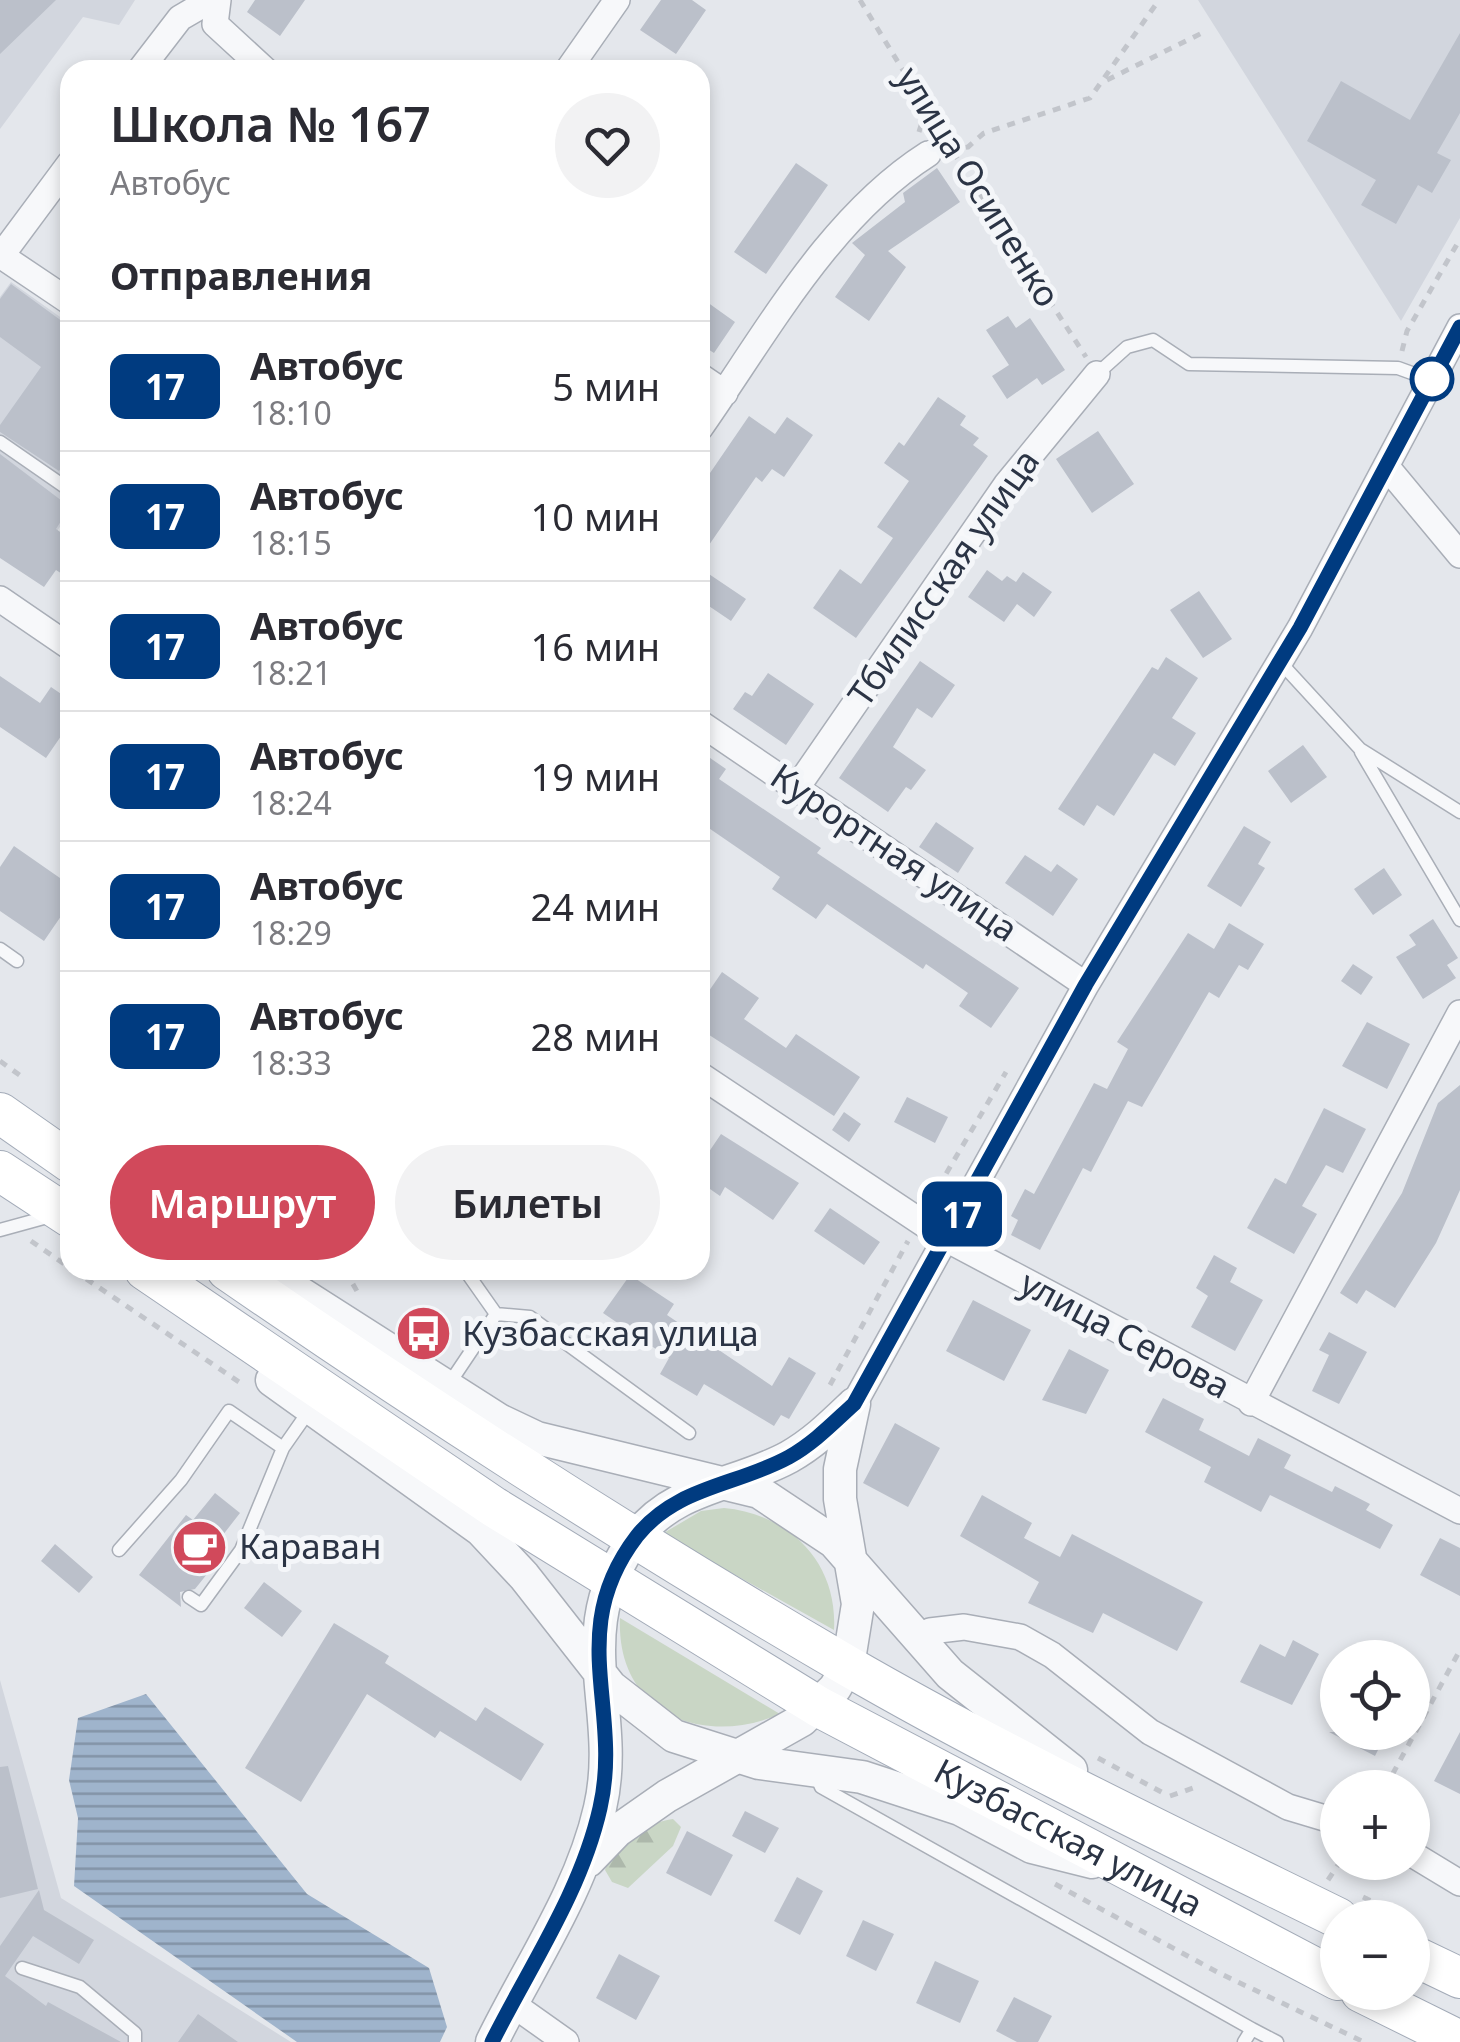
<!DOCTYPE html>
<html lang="ru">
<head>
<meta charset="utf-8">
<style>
  :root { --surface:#fff; --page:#f2f2f3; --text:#2b2b33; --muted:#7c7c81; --line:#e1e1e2; --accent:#d1495b }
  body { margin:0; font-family:"Noto Sans",sans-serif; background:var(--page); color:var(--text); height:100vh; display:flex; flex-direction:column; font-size:38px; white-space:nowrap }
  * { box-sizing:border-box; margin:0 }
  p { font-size:32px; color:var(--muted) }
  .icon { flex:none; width:55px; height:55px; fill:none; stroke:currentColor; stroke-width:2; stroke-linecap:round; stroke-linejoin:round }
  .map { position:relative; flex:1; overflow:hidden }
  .panel { position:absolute; left:60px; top:60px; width:650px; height:1220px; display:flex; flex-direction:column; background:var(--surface); border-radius:30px; box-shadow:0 5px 15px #0003 }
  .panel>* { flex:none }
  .badge { padding:0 20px; border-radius:15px; font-size:35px; line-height:65px }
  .tools { position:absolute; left:1320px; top:1640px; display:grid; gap:20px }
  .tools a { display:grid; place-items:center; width:110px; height:110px; border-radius:50%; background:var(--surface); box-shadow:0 5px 15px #0003; font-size:50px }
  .map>.badge { position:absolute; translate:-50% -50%; box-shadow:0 0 0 5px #fff }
  h2 { padding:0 50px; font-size:38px; line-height:90px }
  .round { display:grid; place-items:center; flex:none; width:105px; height:105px; border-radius:52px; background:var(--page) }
  .overview { display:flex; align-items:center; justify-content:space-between; height:170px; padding:0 50px }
  h1 { font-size:48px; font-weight:600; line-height:75px }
  .cta { display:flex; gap:20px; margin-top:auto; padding:20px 50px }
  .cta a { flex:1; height:115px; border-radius:60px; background:var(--accent); color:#fff; font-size:40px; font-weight:600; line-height:115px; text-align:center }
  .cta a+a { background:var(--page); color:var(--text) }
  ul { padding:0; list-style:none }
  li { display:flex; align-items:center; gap:30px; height:130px; padding:0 50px; border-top:2px solid var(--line) }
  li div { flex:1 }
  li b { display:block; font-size:38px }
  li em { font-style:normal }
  li .badge { min-width:110px; font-weight:700; text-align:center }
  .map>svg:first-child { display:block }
  .built { fill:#d2d6de }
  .grass { fill:#c9d6c5 }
  .forest { fill:url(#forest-firs) }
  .water { fill:url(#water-rules) }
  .building { fill:#bbc0ca }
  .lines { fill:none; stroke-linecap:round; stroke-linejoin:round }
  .service-casing { stroke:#a9aeb7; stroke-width:15 }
  .minor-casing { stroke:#a9aeb7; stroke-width:28 }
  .tertiary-casing { stroke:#a9aeb7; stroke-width:35 }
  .primary-casing { stroke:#a3abb8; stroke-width:42 }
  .path { stroke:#c2c5cb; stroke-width:5; stroke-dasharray:8 8; stroke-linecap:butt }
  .service { stroke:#f7f8fa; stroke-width:12 }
  .minor { stroke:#f7f8fa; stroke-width:25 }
  .tertiary { stroke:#f7f8fa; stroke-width:32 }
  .primary { stroke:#fff; stroke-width:40 }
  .line-casing { stroke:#fff; stroke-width:22 }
  .line { stroke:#003b80; stroke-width:15 }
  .stop-dot { fill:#fff; stroke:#003b80; stroke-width:5 }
  .labels { text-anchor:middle; stroke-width:10; stroke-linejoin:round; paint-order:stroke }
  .street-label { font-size:35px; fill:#2b3445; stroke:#f4f6f9 }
  .poi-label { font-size:35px; fill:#2b3445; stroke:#f4f6f9; text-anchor:start }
</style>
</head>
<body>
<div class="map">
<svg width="1460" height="2042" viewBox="0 0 1460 2042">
  <defs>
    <pattern id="forest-firs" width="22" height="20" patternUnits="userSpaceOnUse" patternTransform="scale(2.5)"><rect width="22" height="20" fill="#c9d6c5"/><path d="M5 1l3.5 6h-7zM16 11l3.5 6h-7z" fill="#adb8ab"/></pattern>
    <pattern id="water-rules" width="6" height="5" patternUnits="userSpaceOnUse" patternTransform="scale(2.5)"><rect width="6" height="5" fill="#9fb4cc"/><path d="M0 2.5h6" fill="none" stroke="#8293a7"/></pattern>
  </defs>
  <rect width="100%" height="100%" fill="#e4e7ec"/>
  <path class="built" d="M0 0H135L119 25 83 17 0 129Z
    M1198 0H1460V218L1401 321Z
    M11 282 70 324V459L61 470 70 476V512L51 540 0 542V297Z
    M0 1680 61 1898 291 2042H0Z"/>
  <path class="grass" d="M724 1508C790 1514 838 1563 834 1630L662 1534 701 1511Z
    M620 1618 780 1714C701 1748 616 1712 620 1618Z"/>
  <path class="forest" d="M673 1819 681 1827 673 1846 628 1888 612 1882 605 1870C611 1843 648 1822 673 1819Z"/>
  <path class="water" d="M146 1694 307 1894 429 1968 447 2027 440 2042H297L74 1886 78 1818 69 1780 78 1718Z"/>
  <path class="building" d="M0 0H56L0 54Z
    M255 0H305L280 36 247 12Z
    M661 0H692L706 10 676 54 640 30Z
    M1460 33V113L1437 153 1451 160 1432 193 1418 185 1396 224 1361 205 1376 180 1307 141 1341 81 1410 120Z
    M796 163 828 185 766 274 734 252Z
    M937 168 960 202 888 251 906 267 869 321 835 297 865 255 852 243 905 202 903 193Z
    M11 284 70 327V456L59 471 0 432V425L41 367 0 337V299Z
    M700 297 735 322 714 353 700 344Z
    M1008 316 1016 328 1030 318 1065 370 1042 385 1037 378 1007 399 992 376 1009 365 986 330Z
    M938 397 966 416 960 425 979 438 973 445 988 456 856 638 813 608 840 569 861 584 893 538 877 527 909 481 884 463 899 442 904 446Z
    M749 416 775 434 787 417 813 435 784 477 772 469 762 482 756 477 700 558V466L710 473Z
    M1098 431 1134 484 1092 513 1056 459Z
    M0 454 70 507 56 529 70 539V579L56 570 44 587 0 558Z
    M700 568 746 599 731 621 700 600Z
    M987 570 1002 581 1007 576 1016 582 1023 572 1052 592 1034 617 1017 604 1004 622 968 597Z
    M1199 591 1232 639 1203 658 1170 610Z
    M1166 657 1198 678 1172 718 1196 733 1175 766 1154 753 1114 816 1097 805 1084 826 1058 809 1152 667 1158 670Z
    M920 661 955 685 932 718 917 708 893 747 926 770 911 790 906 787 888 812 839 778Z
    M768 673 814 704 786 745 733 709 745 692 752 696Z
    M0 676 40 703 51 687 70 700V723L46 758 0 727Z
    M1303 745 1327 777 1291 803 1268 771Z
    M700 751 726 769 719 779 821 848 817 853 1019 988 991 1028 959 1006 968 993 926 964 923 969 827 904 816 919 772 889 780 877 700 822Z
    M936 822 974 848 958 873 919 847Z
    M1244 826 1271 842 1258 864 1265 868 1241 907 1207 886Z
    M14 846 70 885V903L44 941 0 911V867Z
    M1025 855 1051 872 1057 864 1078 879 1053 916 1005 883Z
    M1384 868 1402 895 1373 915 1354 889Z
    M1433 919 1458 958 1447 965 1456 978 1423 999 1396 957 1416 945 1409 935Z
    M1229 923 1264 944 1248 970 1239 965 1219 998 1209 992 1142 1107 1128 1101 1091 1172 1083 1168 1040 1250 1011 1235 1018 1220 1011 1216 1025 1189 1034 1194 1094 1083 1107 1089 1128 1049 1117 1042 1188 933 1214 949Z
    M1353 964 1373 977 1361 995 1341 981Z
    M722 972 759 998 744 1019 786 1048 796 1034 860 1077 834 1116 700 1029V1004Z
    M1367 1022 1410 1044 1387 1089 1342 1066Z
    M1460 1085V1190L1436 1243 1395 1308 1366 1290 1357 1304 1340 1293 1402 1193 1438 1103Z
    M907 1097 948 1117 935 1143 894 1122Z
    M1324 1108 1366 1129 1343 1173 1326 1165 1302 1206 1317 1214 1294 1254 1247 1228 1275 1178 1286 1184Z
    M844 1112 861 1124 849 1142 832 1130Z
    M721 1134 799 1183 773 1220 725 1187 720 1196 700 1182V1165Z
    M830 1208 880 1242 864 1265 814 1231Z
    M1214 1255 1237 1268 1230 1282 1263 1300 1235 1351 1191 1327 1208 1296 1196 1288Z
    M630 1275 674 1304 667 1315 772 1386 789 1357 816 1373 789 1419 781 1415 774 1426 704 1384 697 1396 660 1374 669 1358 603 1313Z
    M973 1300 1031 1330 1004 1381 946 1351Z
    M1329 1332 1367 1352 1339 1404 1312 1391 1329 1355 1319 1350Z
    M1069 1349 1109 1370 1086 1414 1042 1400Z
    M1163 1398 1204 1419 1199 1430 1249 1456 1258 1438 1291 1455 1284 1468 1332 1492 1335 1486 1370 1504 1366 1510 1393 1525 1380 1549 1270 1495 1261 1512 1204 1482 1211 1467 1145 1432Z
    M895 1423 940 1448 908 1507 863 1483Z
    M215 1493 240 1513 219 1540 228 1548 195 1589 180 1592 181 1607 139 1575 186 1515 193 1520Z
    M982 1495 1032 1523 1024 1538 1060 1557 1072 1534 1203 1602 1177 1651 1103 1613 1093 1633 1028 1603 1039 1582 960 1536Z
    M1440 1538 1460 1548V1596L1420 1575Z
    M55 1544 93 1577 79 1593 41 1561Z
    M264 1582 302 1611 282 1637 244 1608Z
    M334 1623 389 1656 385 1663 476 1721 485 1707 544 1744 521 1781 440 1731 435 1738 367 1694 301 1802 245 1768Z
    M1293 1640 1319 1654 1292 1705 1240 1682 1260 1644 1285 1657Z
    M1329 1732H1387L1375 1756Z
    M1460 1732V1794L1434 1781Z
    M8 1766 38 1889 0 1898V1767Z
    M745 1811 779 1828 765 1853 732 1836Z
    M687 1831 733 1855 711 1896 666 1873Z
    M797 1877 823 1891 800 1935 774 1921Z
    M39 1890 44 1910 94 1940 79 1964 33 1936 5 1976 46 2006 48 2002 121 2042H0V1946Z
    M863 1920 894 1934 876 1971 846 1956Z
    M619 1954 660 1976 636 2020 596 1998Z
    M935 1961 979 1981 960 2023 916 2003Z
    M1014 1997 1052 2016 1038 2042H1017L996 2031Z
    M198 2014 238 2042H178Z"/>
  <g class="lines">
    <defs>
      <path id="service" d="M1097 374 1127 347 1153 340 1189 364 1398 368 1431 380
        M0 442 68 489
        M1280 662 1360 749 1460 812
        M1361 752 1460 920
        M0 949 17 961
        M0 1230 51 1216
        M465 1270 496 1314 530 1317 689 1433
        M447 1387 496 1314
        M119 1550 181 1480 229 1411 283 1448 311 1408
        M189 1597 201 1605 241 1550 283 1448
        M816 1775 821 1787 1252 2029
        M22 1968 80 1987 135 2033V2042
        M1244 2042 1252 2029 1277 2042"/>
      <path id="minor" d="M218 0 215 24 265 70
        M140 70 180 18 211 0
        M568 70 617 0
        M0 255 70 302
        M1 256 70 163
        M700 376 725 393
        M700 428C766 334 829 217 928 154
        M1386 466 1460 555
        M0 599 70 647
        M700 723 1086 985
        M798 786 1006 485 1097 374
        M700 1075 948 1240 1460 1511
        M1251 1403 1460 1013
        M854 1404 1086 985 1300 628 1460 327
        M918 1639 930 1631 964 1627 1020 1637 1052 1655 1150 1732 1288 1807 1338 1822
        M1412 1854 1460 1883
        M511 2003 566 2042"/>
      <path id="tertiary" d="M264 1270 499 1420 537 1438 759 1492 834 1542 950 1674 1071 1770
        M272 1380 481 1530 524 1576 611 1687 674 1736 759 1763 862 1777 960 1809 1032 1847 1092 1862
        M588 1861 617 1831 667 1796 802 1720 835 1688 848 1666 858 1604 840 1499V1469L854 1404
        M492 2042C529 1966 581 1892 600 1808 623 1709 564 1631 637 1536 676 1486 736 1486 789 1457 814 1443 833 1424 854 1404"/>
      <g id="primary">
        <path d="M0 1113 70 1162"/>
        <path d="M0 1171 70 1217"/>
        <path id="s1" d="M145 1270 494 1507 819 1707 1338 1980"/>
        <path d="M227 1270C428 1409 635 1542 846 1665 1005 1757 1173 1837 1338 1918"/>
        <path d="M1412 1955 1460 1978"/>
        <path d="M1361 1992 1460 2041"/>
      </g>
    </defs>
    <use href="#service" class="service-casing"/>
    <use href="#minor" class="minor-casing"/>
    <use href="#tertiary" class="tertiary-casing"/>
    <use href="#primary" class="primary-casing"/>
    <path class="path" d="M860 0 942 134
      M1107 80 1204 32
      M919 132 926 109
      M950 150 968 147 984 133 1090 98 1159 0
      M953 152 1086 357
      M1402 351 1407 331 1460 239
      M0 1061 25 1079
      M930 1201 1006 1072
      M31 1241 70 1268
      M73 1270 245 1386
      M345 1270 358 1293
      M830 1385 908 1241
      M1098 1758 1167 1795
      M1385 1788 1460 1650
      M1170 1796 1196 1787
      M1328 1880 1340 1862
      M1055 1884 1219 1973 1364 2042
      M1363 1897 1406 1918"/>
    <use href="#service" class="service"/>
    <use href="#minor" class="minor"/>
    <use href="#tertiary" class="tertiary"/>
    <use href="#primary" class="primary"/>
  </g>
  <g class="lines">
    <defs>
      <path id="line" d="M492 2042C530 1966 581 1892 600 1808 623 1709 564 1631 637 1536 677 1486 736 1486 789 1457 814 1443 833 1423 854 1404L1086 984 1300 628 1460 327"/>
    </defs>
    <use href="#line" class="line-casing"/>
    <use href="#line" class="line"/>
  </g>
  <defs>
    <symbol id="bus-disc" viewBox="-11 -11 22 22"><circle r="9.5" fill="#d1495b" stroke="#f4f6f9"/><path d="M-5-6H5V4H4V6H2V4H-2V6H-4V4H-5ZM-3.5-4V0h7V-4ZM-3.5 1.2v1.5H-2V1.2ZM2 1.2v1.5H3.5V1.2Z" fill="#fff"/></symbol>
    <symbol id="cafe-disc" viewBox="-11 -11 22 22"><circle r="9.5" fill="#d1495b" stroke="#f4f6f9"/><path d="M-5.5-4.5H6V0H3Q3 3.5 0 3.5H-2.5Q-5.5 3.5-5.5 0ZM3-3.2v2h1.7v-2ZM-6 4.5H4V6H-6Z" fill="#fff"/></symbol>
  </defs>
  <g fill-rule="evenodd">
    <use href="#bus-disc" x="392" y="1302" width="63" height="63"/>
    <use href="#cafe-disc" x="168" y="1516" width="63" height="63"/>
  </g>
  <circle class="stop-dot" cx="1432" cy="379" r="20"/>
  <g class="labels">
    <g class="street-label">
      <text transform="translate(978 187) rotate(58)" y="12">улица Осипенко</text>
      <text transform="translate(944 578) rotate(-55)" y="12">Тбилисская улица</text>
      <text transform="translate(894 853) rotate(34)" y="12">Курортная улица</text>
      <text transform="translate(1125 1335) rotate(28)" y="12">улица Серова</text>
      <text dy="12" stroke="none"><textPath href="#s1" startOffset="1085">Кузбасская улица</textPath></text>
    </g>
    <g class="poi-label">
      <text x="462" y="1346">Кузбасская улица</text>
      <text x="239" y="1559">Караван</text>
    </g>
  </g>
</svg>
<div class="tools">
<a><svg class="icon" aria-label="locate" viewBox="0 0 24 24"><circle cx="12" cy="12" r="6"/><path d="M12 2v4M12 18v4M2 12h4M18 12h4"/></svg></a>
<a>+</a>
<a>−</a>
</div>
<b class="badge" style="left:962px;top:1214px;background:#003b80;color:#fff">17</b>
<section class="panel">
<div class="overview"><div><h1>Школа № 167</h1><p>Автобус</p></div><a class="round"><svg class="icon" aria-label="heart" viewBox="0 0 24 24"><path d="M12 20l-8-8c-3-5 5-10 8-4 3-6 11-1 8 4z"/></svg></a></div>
<h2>Отправления</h2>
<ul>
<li><span class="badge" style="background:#003b80;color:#fff">17</span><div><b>Автобус</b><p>18:10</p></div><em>5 мин</em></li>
<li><span class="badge" style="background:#003b80;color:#fff">17</span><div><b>Автобус</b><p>18:15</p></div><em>10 мин</em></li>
<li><span class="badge" style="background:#003b80;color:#fff">17</span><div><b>Автобус</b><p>18:21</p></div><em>16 мин</em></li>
<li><span class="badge" style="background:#003b80;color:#fff">17</span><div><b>Автобус</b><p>18:24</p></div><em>19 мин</em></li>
<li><span class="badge" style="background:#003b80;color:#fff">17</span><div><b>Автобус</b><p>18:29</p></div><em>24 мин</em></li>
<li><span class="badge" style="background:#003b80;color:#fff">17</span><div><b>Автобус</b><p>18:33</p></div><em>28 мин</em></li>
</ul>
<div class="cta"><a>Маршрут</a><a>Билеты</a></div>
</section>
</div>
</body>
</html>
